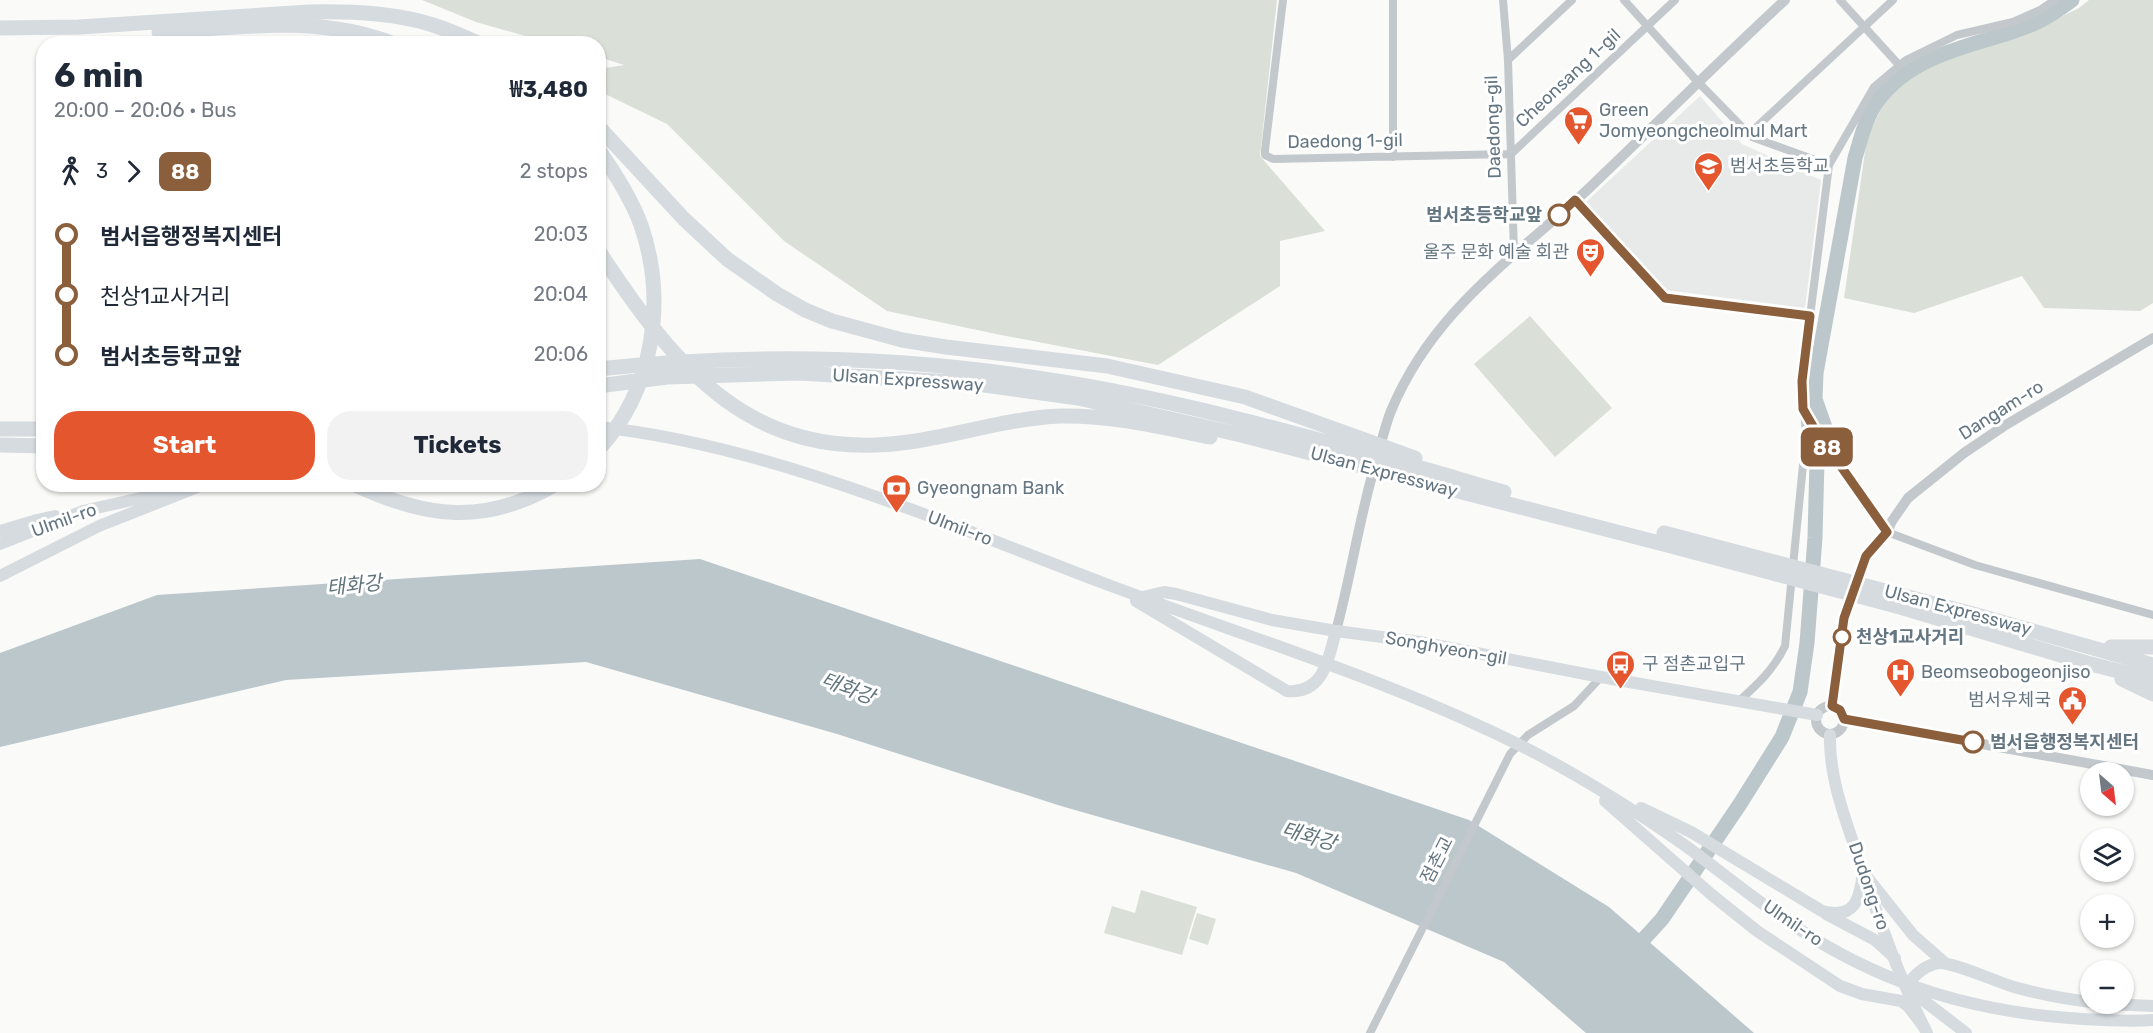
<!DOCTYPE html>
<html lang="en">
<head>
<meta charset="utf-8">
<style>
  :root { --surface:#fff; --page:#f2f2f3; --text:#1f2937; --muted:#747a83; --accent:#e4572e }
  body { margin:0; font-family:Rubik,"Noto Sans KR",sans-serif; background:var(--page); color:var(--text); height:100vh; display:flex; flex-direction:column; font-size:22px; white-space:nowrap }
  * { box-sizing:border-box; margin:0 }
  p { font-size:20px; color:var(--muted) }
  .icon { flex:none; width:33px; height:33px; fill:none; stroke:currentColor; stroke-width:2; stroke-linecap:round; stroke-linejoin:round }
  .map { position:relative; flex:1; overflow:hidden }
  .drawer { position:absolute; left:36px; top:36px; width:570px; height:456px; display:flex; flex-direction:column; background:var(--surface); border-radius:24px; box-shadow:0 2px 4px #0004 }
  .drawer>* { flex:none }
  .badge { padding:0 12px; border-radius:9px; font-size:21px; line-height:39px }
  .needle { width:39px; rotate:152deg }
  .buttons { position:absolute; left:2080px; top:762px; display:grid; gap:12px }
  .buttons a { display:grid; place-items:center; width:54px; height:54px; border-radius:50%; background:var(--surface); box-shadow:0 2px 4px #0004; font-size:30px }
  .map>.badge { position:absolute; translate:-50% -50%; box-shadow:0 0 0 3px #fff }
  .legs { display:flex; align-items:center; gap:9px; height:66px; padding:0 18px; font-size:20px }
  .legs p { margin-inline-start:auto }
  .overview { display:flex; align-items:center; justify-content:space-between; height:102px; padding:0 18px }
  h1 { font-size:33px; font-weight:700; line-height:45px }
  .button { display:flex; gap:12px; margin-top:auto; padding:12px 18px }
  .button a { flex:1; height:69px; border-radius:24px; background:var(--accent); color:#fff; font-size:24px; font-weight:700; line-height:69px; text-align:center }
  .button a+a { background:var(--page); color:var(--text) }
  ul { padding:0 18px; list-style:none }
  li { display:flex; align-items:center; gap:21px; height:60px; font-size:22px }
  li i { display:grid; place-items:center; width:9px; height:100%; margin:0 8px; background:currentColor }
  li i::after { content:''; width:15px; height:15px; margin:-8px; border:4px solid; border-radius:50%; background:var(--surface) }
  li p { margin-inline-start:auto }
  li:first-child i { background:linear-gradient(#0000 50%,currentColor 0) }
  li:last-child i { background:linear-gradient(currentColor 50%,#0000 0) }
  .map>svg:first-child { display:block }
  .built { fill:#e8e9e9 }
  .green { fill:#dadfd7 }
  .water { fill:#bbc7cb }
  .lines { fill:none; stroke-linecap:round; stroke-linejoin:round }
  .river { stroke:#bbc7cb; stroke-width:15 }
  .minor { stroke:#c3c8cc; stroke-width:8 }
  .tertiary { stroke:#c3c8cc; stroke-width:10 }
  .secondary { stroke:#d6dbdf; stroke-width:12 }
  .primary { stroke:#d6dbdf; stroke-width:12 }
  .motorway { stroke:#d6dbdf; stroke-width:15 }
  .line-1-casing { stroke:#fff; stroke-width:14 }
  .line-1 { stroke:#8b5e3c; stroke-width:9 }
  .stop-1-dot { fill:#fff; stroke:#8b5e3c; stroke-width:3 }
  .labels { text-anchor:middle; stroke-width:6; stroke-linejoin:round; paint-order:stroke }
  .street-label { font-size:18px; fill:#657683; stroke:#fff }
  .poi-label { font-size:18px; fill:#657683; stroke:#fff; text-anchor:start }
  .stop-label { font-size:18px; font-weight:bold; fill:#657683; stroke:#fff; text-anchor:start }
  .water-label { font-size:20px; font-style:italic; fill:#60757c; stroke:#fff }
</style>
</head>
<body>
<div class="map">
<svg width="2153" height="1033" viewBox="0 0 2153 1033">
  <rect width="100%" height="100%" fill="#fafaf8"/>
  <path class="built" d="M1700 96 1742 144 1821 180 1805 308 1666 290 1586 202Z"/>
  <path class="green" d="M422 0H1277L1260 156 1325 231 1280 241V286L1158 365 1001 335 887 311 784 241 667 124 599 91V69L624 65 599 57 598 44 550 43 476 22Z
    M2089 0H2153V303L2140 311 2044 308 2022 276 1914 313 1844 298 1867 138 1891 89 1939 58 2032 31 2079 8Z
    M1530 316 1612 408 1555 457 1474 364Z
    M1141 890 1197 907 1182 955 1104 933 1112 906 1135 913Z
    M1197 913 1216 919 1208 945 1189 939Z"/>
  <path class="water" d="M700 559 1469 820 1609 907 1754 1033H1586L1504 962 1296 873 1061 806 837 734 586 662 286 680 0 747V653L157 595Z"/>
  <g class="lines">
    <path class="river" d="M1632 952 1662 919 1740 804 1782 737 1800 692 1807 643 1815 538 1817 461 1826 430 1815 399 1816 373 1855 158C1861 138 1866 116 1879 99 1917 50 1980 46 2033 24 2047 18 2060 9 2072 0"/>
    <path class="minor" d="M1283 0 1265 150V155L1273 159 1511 154 1675 0
      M1393 0V157
      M1503 0 1508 60 1514 253
      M1624 0 1697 81 1752 137 1829 165
      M1840 0 1899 65
      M1508 60 1572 0
      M1749 134 1893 0
      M1575 200 1665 298 1810 316
      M1806 414 1814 428 1887 532 1975 565 2153 615
      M1739 701C1758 684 1774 669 1785 646L1806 435 1802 381 1829 165 1874 87 1906 60 1957 35 2013 22 2040 10 2055 0
      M1370 1033 1510 754 1528 735 1574 706 1601 677"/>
    <path class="tertiary" d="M1379 450C1383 437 1386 423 1391 411 1432 312 1510 261 1585 192 1652 128 1717 63 1785 0
      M1336 631C1351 576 1359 519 1375 465
      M1816 720a14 14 0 1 1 28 0a14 14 0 1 1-28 0Z
      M1832 706 1844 619 1866 556 1887 532 1892 521 1908 498 1964 453 2004 426 2153 338
      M1844 719 2153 775"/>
    <path class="secondary" d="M1336 631 1420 642 1601 677 1817 715
      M1830 735C1829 777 1844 815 1857 854 1877 914 1898 976 1927 1033"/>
    <path class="primary" d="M598 427C667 434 731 450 796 470 902 503 1003 545 1106 584 1251 639 1401 683 1539 755 1588 781 1637 812 1683 844 1726 875 1767 910 1813 938 1893 987 1976 1011 2069 1018 2097 1020 2125 1022 2153 1020
      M0 531 37 520 55 516
      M0 544 83 511 167 492
      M0 576 99 526 205 484
      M1136 601 1287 691C1324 694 1328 659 1336 631L1272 620 1176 594 1164 592 1143 597
      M1605 801 1712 895 1757 931 1840 986 1862 994 1901 1001 1908 1006 1924 1027
      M1641 808 1691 832 1822 911C1855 920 1860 899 1863 872
      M1863 872 1913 935 1945 963
      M1826 914 1875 940 1895 958
      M2108 1004 2153 1006
      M1966 1033 1906 987C1914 975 1924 965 1939 963 1953 962 1997 982 2014 987 2039 994 2065 999 2091 1002"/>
    <path class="motorway" d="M0 28 79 27 309 12C343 11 386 13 419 21 440 26 460 35 480 44
      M159 32C237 28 318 14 394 44
      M598 126 684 219 727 259 777 294 805 310 832 321 902 340 946 347 1107 366 1245 397 1415 458
      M598 149C615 173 631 198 641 225 667 301 654 390 598 450
      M598 250C676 368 751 464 909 442 960 435 1009 418 1061 416 1112 415 1161 427 1210 437
      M598 369C755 352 913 356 1069 383 1195 404 1319 440 1442 474 1463 480 1483 487 1504 492
      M598 386 667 377 799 373 970 383 1078 398 1241 435 1671 546 1900 607 2087 663 2153 680
      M0 429H44
      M0 445 44 446
      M353 484C426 518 484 526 556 484
      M1664 533 1973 614 2153 665
      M2111 647H2153
      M2122 679 2153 694"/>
  </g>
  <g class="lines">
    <defs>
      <path id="line-1" d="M1559 215 1575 200 1665 298 1810 316 1802 381 1803 409 1814 428 1887 532 1866 556 1844 618 1832 706 1840 710 1844 719 1973 742"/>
    </defs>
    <use href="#line-1" class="line-1-casing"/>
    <use href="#line-1" class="line-1"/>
  </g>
  <defs>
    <symbol id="supermarket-pin" viewBox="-11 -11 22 30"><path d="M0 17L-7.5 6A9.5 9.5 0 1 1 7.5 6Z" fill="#e4572e" stroke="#fff"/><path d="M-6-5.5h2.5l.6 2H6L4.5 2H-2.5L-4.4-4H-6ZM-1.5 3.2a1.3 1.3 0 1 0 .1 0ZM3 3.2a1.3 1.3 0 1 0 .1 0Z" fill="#fff"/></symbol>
    <symbol id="school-pin" viewBox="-11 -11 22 30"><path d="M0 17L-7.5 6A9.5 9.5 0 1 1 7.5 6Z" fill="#e4572e" stroke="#fff"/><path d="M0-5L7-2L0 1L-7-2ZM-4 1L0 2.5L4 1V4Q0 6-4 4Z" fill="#fff"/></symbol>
    <symbol id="theatre-pin" viewBox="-11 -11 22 30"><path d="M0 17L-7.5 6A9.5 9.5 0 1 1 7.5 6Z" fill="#e4572e" stroke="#fff"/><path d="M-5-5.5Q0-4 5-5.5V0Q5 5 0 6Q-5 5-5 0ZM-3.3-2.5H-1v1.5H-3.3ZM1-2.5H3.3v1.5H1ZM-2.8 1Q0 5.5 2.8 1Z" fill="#fff"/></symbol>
    <symbol id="bank-pin" viewBox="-11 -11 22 30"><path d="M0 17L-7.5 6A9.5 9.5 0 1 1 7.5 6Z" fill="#e4572e" stroke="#fff"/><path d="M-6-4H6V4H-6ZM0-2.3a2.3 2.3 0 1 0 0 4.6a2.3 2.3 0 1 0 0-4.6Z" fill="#fff"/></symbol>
    <symbol id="bus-pin" viewBox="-11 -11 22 30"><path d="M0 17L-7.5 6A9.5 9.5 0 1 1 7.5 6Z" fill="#e4572e" stroke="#fff"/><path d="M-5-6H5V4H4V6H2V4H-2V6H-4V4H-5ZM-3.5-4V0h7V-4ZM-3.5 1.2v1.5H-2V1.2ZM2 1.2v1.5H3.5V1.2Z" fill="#fff"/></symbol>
    <symbol id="hospital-pin" viewBox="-11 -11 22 30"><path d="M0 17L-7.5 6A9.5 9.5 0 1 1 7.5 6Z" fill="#e4572e" stroke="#fff"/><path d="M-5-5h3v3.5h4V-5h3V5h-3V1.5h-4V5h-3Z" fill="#fff"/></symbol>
    <symbol id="civic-pin" viewBox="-11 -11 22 30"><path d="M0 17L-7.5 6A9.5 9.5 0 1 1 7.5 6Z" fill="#e4572e" stroke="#fff"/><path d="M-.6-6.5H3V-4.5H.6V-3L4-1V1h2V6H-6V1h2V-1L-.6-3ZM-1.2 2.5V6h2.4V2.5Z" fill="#fff"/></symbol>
  </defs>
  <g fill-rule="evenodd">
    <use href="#supermarket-pin" x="1562" y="104" width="33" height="45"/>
    <use href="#school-pin" x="1692" y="150" width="33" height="45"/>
    <use href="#theatre-pin" x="1574" y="236" width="33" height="45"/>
    <use href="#bank-pin" x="880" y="472" width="33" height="45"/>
    <use href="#bus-pin" x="1604" y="648" width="33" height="45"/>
    <use href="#hospital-pin" x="1884" y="656" width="33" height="45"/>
    <use href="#civic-pin" x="2056" y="684" width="33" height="45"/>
  </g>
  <g class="stop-1-dot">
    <circle cx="1559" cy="215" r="10"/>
    <circle cx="1842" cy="637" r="8"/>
    <circle cx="1973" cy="742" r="10"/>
  </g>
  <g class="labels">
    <g class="street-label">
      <text transform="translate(1568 78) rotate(-43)" y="6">Cheonsang 1-gil</text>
      <text transform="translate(1493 127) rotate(-92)" y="6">Daedong-gil</text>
      <text transform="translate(1345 141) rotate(-1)" y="6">Daedong 1-gil</text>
      <text transform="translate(908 380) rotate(4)" y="6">Ulsan Expressway</text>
      <text transform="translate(2001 410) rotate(-32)" y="6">Dangam-ro</text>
      <text transform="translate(1384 472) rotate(15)" y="6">Ulsan Expressway</text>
      <text transform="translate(64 520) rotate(-20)" y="6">Ulmil-ro</text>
      <text transform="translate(960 528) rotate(21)" y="6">Ulmil-ro</text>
      <text transform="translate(1958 610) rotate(15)" y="6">Ulsan Expressway</text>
      <text transform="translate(1446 648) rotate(10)" y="6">Songhyeon-gil</text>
      <text transform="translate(1437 860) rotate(-63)" y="6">점촌교</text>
      <text transform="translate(1869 886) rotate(71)" y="6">Dudong-ro</text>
      <text transform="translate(1793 923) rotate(34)" y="6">Ulmil-ro</text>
    </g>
    <g class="poi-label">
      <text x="1599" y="116">Green<tspan x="1599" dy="21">Jomyeongcheolmul Mart</tspan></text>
      <text x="1730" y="172">범서초등학교</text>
      <text x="1569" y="258" text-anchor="end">울주 문화 예술 회관</text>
      <text x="917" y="494">Gyeongnam Bank</text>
      <text x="1642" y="670">구 점촌교입구</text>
      <text x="1921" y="678">Beomseobogeonjiso</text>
      <text x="2051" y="706" text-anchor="end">범서우체국</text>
    </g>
    <g class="stop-label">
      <text x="1542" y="221" text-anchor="end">범서초등학교앞</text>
      <text x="1856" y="643">천상1교사거리</text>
      <text x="1990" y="748">범서읍행정복지센터</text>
    </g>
    <g class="water-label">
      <text transform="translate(354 585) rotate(-6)" y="7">태화강</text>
      <text transform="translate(848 688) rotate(21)" y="7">태화강</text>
      <text transform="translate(1309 836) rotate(16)" y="7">태화강</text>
    </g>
  </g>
</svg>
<div class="buttons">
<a><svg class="needle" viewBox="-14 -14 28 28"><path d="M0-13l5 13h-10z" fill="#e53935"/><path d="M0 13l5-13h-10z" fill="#747a83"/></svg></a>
<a><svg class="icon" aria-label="layers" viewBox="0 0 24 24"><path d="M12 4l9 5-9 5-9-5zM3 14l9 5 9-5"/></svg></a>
<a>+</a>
<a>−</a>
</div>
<b class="badge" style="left:1827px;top:447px;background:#8b5e3c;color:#fff">88</b>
<section class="drawer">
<div class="overview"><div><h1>6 min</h1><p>20:00 – 20:06 · Bus</p></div><b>₩3,480</b></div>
<div class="legs"><svg class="icon" aria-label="walk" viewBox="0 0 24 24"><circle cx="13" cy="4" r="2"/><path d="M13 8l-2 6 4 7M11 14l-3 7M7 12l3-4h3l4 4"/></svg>3<svg class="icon" aria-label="forward" viewBox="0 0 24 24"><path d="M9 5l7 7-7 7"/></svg><b class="badge" style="background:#8b5e3c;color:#fff">88</b><p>2 stops</p></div>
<ul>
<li><i style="color:#8b5e3c"></i><b>범서읍행정복지센터</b><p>20:03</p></li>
<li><i style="color:#8b5e3c"></i><span>천상1교사거리</span><p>20:04</p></li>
<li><i style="color:#8b5e3c"></i><b>범서초등학교앞</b><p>20:06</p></li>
</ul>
<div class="button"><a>Start</a><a>Tickets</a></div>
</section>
</div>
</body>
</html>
